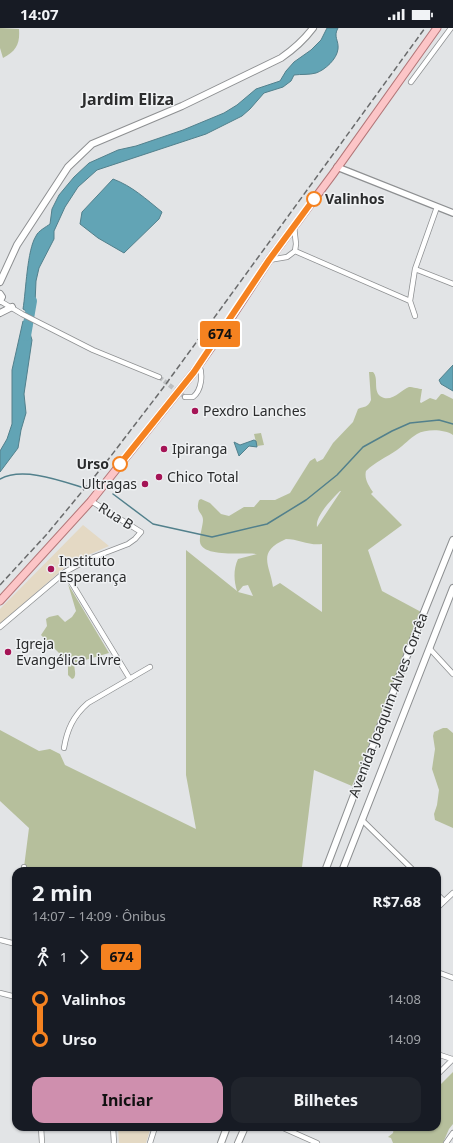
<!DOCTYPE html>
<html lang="pt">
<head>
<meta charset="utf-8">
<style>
  :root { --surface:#171b24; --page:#20242c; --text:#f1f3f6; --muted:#9ea1a6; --accent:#cf8fae }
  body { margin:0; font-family:"Noto Sans",sans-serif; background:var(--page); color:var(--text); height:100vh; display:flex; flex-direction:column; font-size:15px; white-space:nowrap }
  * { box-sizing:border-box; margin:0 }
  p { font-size:13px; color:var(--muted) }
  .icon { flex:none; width:22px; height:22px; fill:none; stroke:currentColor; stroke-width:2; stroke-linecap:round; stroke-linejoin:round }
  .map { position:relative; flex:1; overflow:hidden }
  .drawer { position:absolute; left:12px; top:839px; width:429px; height:264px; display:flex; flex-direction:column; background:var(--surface); border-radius:12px; box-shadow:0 1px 3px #0004 }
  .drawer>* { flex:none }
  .badge { padding:0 8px; border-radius:3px; font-size:14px; line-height:26px }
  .map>.badge { position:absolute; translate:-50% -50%; box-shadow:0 0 0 2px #fff }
  .legs { display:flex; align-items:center; gap:6px; height:44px; padding:0 20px; font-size:13px }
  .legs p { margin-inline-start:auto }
  .head { display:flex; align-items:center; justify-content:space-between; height:68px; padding:0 20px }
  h1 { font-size:22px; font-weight:700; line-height:30px }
  .button { display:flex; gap:8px; margin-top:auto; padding:8px 20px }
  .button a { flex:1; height:46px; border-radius:12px; background:var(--accent); color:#111; font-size:16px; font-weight:700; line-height:46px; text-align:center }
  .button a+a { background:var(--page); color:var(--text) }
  ul { padding:0 20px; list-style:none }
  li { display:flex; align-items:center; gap:14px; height:40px; font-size:15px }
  li i { display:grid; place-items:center; width:6px; height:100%; margin:0 5px; background:currentColor }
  li i::after { content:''; width:10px; height:10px; margin:-5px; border:3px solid; border-radius:50%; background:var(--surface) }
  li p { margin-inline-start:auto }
  li:first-child i { background:linear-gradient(#0000 50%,currentColor 0) }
  li:last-child i { background:linear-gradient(currentColor 50%,#0000 0) }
  .status { display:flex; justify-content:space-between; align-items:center; height:28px; padding:0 20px; background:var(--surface); direction:ltr }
  .status svg { height:11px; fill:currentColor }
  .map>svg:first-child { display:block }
  .education { fill:#e4d9c4 }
  .green { fill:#b6bf9c; fill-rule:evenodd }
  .water { fill:#62a4b5; stroke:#52808c }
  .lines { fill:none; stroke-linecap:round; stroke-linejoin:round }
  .stream { stroke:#52808c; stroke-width:1.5 }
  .river { stroke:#62a4b5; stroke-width:10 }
  .minor-tunnel { stroke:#bdbfc1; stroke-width:4.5; stroke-dasharray:4.5 2; stroke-linecap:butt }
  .minor-casing { stroke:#8e9092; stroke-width:6 }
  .tertiary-casing { stroke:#8e9092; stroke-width:8 }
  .secondary-casing { stroke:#8e9092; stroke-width:8 }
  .primary-casing { stroke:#b27678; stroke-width:9 }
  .minor { stroke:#fff; stroke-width:4.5 }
  .tertiary { stroke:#fff; stroke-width:5.5 }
  .secondary { stroke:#fff; stroke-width:6 }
  .primary { stroke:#fcc5c7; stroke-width:7 }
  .rail { stroke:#6a6b6c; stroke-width:1.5; stroke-dasharray:6 3; stroke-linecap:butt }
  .line-1-casing { stroke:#fff; stroke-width:9 }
  .line-1 { stroke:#f58220; stroke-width:6 }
  .stop-1-dot { fill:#fff; stroke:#f58220; stroke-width:2 }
  .poi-dot { fill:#a51456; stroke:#eff1f3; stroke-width:1.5 }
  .labels { text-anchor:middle; stroke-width:3; stroke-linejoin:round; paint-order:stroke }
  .stop-label { font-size:14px; font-weight:bold; fill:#2b2c2d; stroke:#eff1f3; text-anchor:start }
  .poi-label { font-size:14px; fill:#2b2c2d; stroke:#eff1f3; text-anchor:start }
  .street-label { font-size:14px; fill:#2b2c2d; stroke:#eff1f3 }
  .quarter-label { font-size:16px; font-weight:bold; fill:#2b2c2d; stroke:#eff1f3 }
</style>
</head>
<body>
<div class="status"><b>14:07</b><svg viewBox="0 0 49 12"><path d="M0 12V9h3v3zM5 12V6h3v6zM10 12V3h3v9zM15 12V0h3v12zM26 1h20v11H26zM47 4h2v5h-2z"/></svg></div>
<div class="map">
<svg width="453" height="1115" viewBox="0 0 453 1115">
  <rect width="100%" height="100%" fill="#e2e4e6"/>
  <path class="education" d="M83 497 109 518 70 535 0 596V581Z
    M118 1099H151L146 1115H119Z"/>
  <path class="green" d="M0 0 19 1C20 15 17 23 3 30L0 20Z
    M369 344H373C379 350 373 362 380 368 391 376 402 361 409 359 413 359 419 361 422 361L420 374 421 375 430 370 436 372 441 366H443L453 371V407C444 401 426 401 417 406 410 410 404 417 397 422 387 429 375 434 366 443 364 451 369 458 373 464L371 466 402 497 368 522 382 563 423 585 352 758 314 742 302 839 275 843H30L24 839 29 800 0 773V702L39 723 50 721 60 726 65 737 196 801 186 747V522L237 563C234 553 233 542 238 531L257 526C246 524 202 530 200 514 199 510 203 497 203 492 203 484 195 485 199 472L201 471 210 475 221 486 229 488 244 479H254L260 472H275L290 465 310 433 315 430 317 434 323 431 333 415 353 394 358 381C364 378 368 380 371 372ZM340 463H341L317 499C315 488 332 471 340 463ZM286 511C298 511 310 518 322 516V584L280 555 273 559C270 537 256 524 286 511ZM248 557 253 568 238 564 243 558Z
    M261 405 264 417 257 418 254 406Z
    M68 556 109 625 75 635C73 640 77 645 74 650L72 651 68 647V634L41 607 47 598 46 591 49 589 58 587 65 594 72 589 76 583Z
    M443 700H447L453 705V800L435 792 434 786 437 777 439 762 432 741 435 721 433 708 434 704Z
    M453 1044V1096L449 1101 443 1115H393L391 1110 388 1109 393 1105 394 1099H437V1060Z"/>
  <path class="water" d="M327 0H338C333 9 339 12 338 21 337 31 325 42 316 45 309 47 301 46 294 47L291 53 283 59 264 65 250 81 242 88 206 106 97 142 78 159 65 179 54 203V211L39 240 36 253 35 275 31 286 23 281C26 263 27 222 36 208 38 203 46 199 50 196L52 181 59 167 74 149 89 135 118 122 136 118 183 102 224 85 237 77 256 61 280 53 286 43 294 34 311 22 321 12Z
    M113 151C132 158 146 171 162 184L159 191 124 225 98 210 80 196 82 184Z
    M23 293 32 298 29 302 32 312 24 366 26 385 21 402 18 420 0 444V423L7 411 12 396V342Z
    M453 337V363L441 356 439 352Z
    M254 412 256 413 257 419 249 418 239 428 234 414 240 417Z"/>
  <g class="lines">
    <path class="stream" d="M0 451C22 439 59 452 81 459
      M89 461 95 454
      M113 466 153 496 212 509 267 496 306 472 337 447 363 419 392 403 410 395 439 392 453 396"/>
    <path class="river" d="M26 308 32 273"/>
    <path class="minor-tunnel" d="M159 349 185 369"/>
    <defs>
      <path id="minor" d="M411 54 451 0
        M295 223 410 273
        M269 232 287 229 295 223 296 216 294 198
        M415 241 453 256
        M0 273 22 286 93 322 159 349
        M415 288 410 273 415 241 437 179
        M185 369H193C202 362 203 346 199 337
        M65 544 130 651
        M0 599 65 544 89 531 128 516 135 511 141 504 91 473
        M430 621 453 646
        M64 720C67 702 73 688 88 675L150 639
        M362 792 414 843
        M24 839V843
        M437 866 444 873
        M437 880 453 865
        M0 912 16 916
        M437 944 453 950
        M0 965 16 969
        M437 1026 452 1031
        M437 1047 453 1031
        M41 1099 42 1115
        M113 1099 114 1115
        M281 1099 317 1115
        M150 1115 155 1099
        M446 1115 453 1105"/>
      <path id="tertiary" d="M337 139 453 185"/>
      <path id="secondary" d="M0 254 17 217 68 139 92 116 182 78 281 30C294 21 304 12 313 0
        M0 266 2 269 0 273
        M0 285 12 279
        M325 843 416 604 453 512
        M342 843 453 560
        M221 1115 227 1099
        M238 1115 245 1099"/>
      <path id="primary" d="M0 573 91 473 194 344 220 307 269 232 333 146 437 0"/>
    </defs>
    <use href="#minor" class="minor-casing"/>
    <use href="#tertiary" class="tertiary-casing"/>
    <use href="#secondary" class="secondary-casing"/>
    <use href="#primary" class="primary-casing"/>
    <use href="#minor" class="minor"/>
    <use href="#tertiary" class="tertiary"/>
    <use href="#secondary" class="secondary"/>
    <use href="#primary" class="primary"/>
    <path class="rail" d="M0 557 47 506 104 437 163 360 425 0"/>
  </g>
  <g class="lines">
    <defs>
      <path id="line-1" d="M120 436 194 344 269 232 314 171"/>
    </defs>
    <use href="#line-1" class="line-1-casing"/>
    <use href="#line-1" class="line-1"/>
  </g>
  <g class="stop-1-dot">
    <circle cx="314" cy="171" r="7"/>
    <circle cx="120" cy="436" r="7"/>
  </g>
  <g class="poi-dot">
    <circle cx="195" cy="383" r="4"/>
    <circle cx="164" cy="421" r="4"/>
    <circle cx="159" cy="449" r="4"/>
    <circle cx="145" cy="456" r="4"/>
    <circle cx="51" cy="541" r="4"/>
    <circle cx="8" cy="624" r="4"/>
  </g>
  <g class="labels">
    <g class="stop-label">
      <text x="325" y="176">Valinhos</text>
      <text x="109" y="441" text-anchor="end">Urso</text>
    </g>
    <g class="poi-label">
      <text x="203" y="388">Pexdro Lanches</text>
      <text x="172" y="426">Ipiranga</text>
      <text x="167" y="454">Chico Total</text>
      <text x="137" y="461" text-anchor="end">Ultragas</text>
      <text x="59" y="538">Instituto<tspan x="59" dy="16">Esperança</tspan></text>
      <text x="16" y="621">Igreja<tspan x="16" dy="16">Evangélica Livre</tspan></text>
    </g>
    <g class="street-label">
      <text transform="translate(116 488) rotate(32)" y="5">Rua B</text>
      <text transform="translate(388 677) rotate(-69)" y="5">Avenida Joaquim Alves Corrêa</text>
    </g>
    <g class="quarter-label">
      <text x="128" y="77">Jardim Eliza</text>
    </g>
  </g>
</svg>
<b class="badge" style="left:220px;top:306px;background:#f58220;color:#111">674</b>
<section class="drawer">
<div class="head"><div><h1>2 min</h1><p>14:07 – 14:09 · Ônibus</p></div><b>R$7.68</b></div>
<div class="legs"><svg class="icon" aria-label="walk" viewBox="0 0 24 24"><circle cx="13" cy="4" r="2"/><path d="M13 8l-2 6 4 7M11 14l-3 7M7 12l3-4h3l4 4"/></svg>1<svg class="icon" aria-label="forward" viewBox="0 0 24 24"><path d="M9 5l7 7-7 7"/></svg><b class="badge" style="background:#f58220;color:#111">674</b></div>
<ul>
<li><i style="color:#f58220"></i><b>Valinhos</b><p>14:08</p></li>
<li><i style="color:#f58220"></i><b>Urso</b><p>14:09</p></li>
</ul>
<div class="button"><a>Iniciar</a><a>Bilhetes</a></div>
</section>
</div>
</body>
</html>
